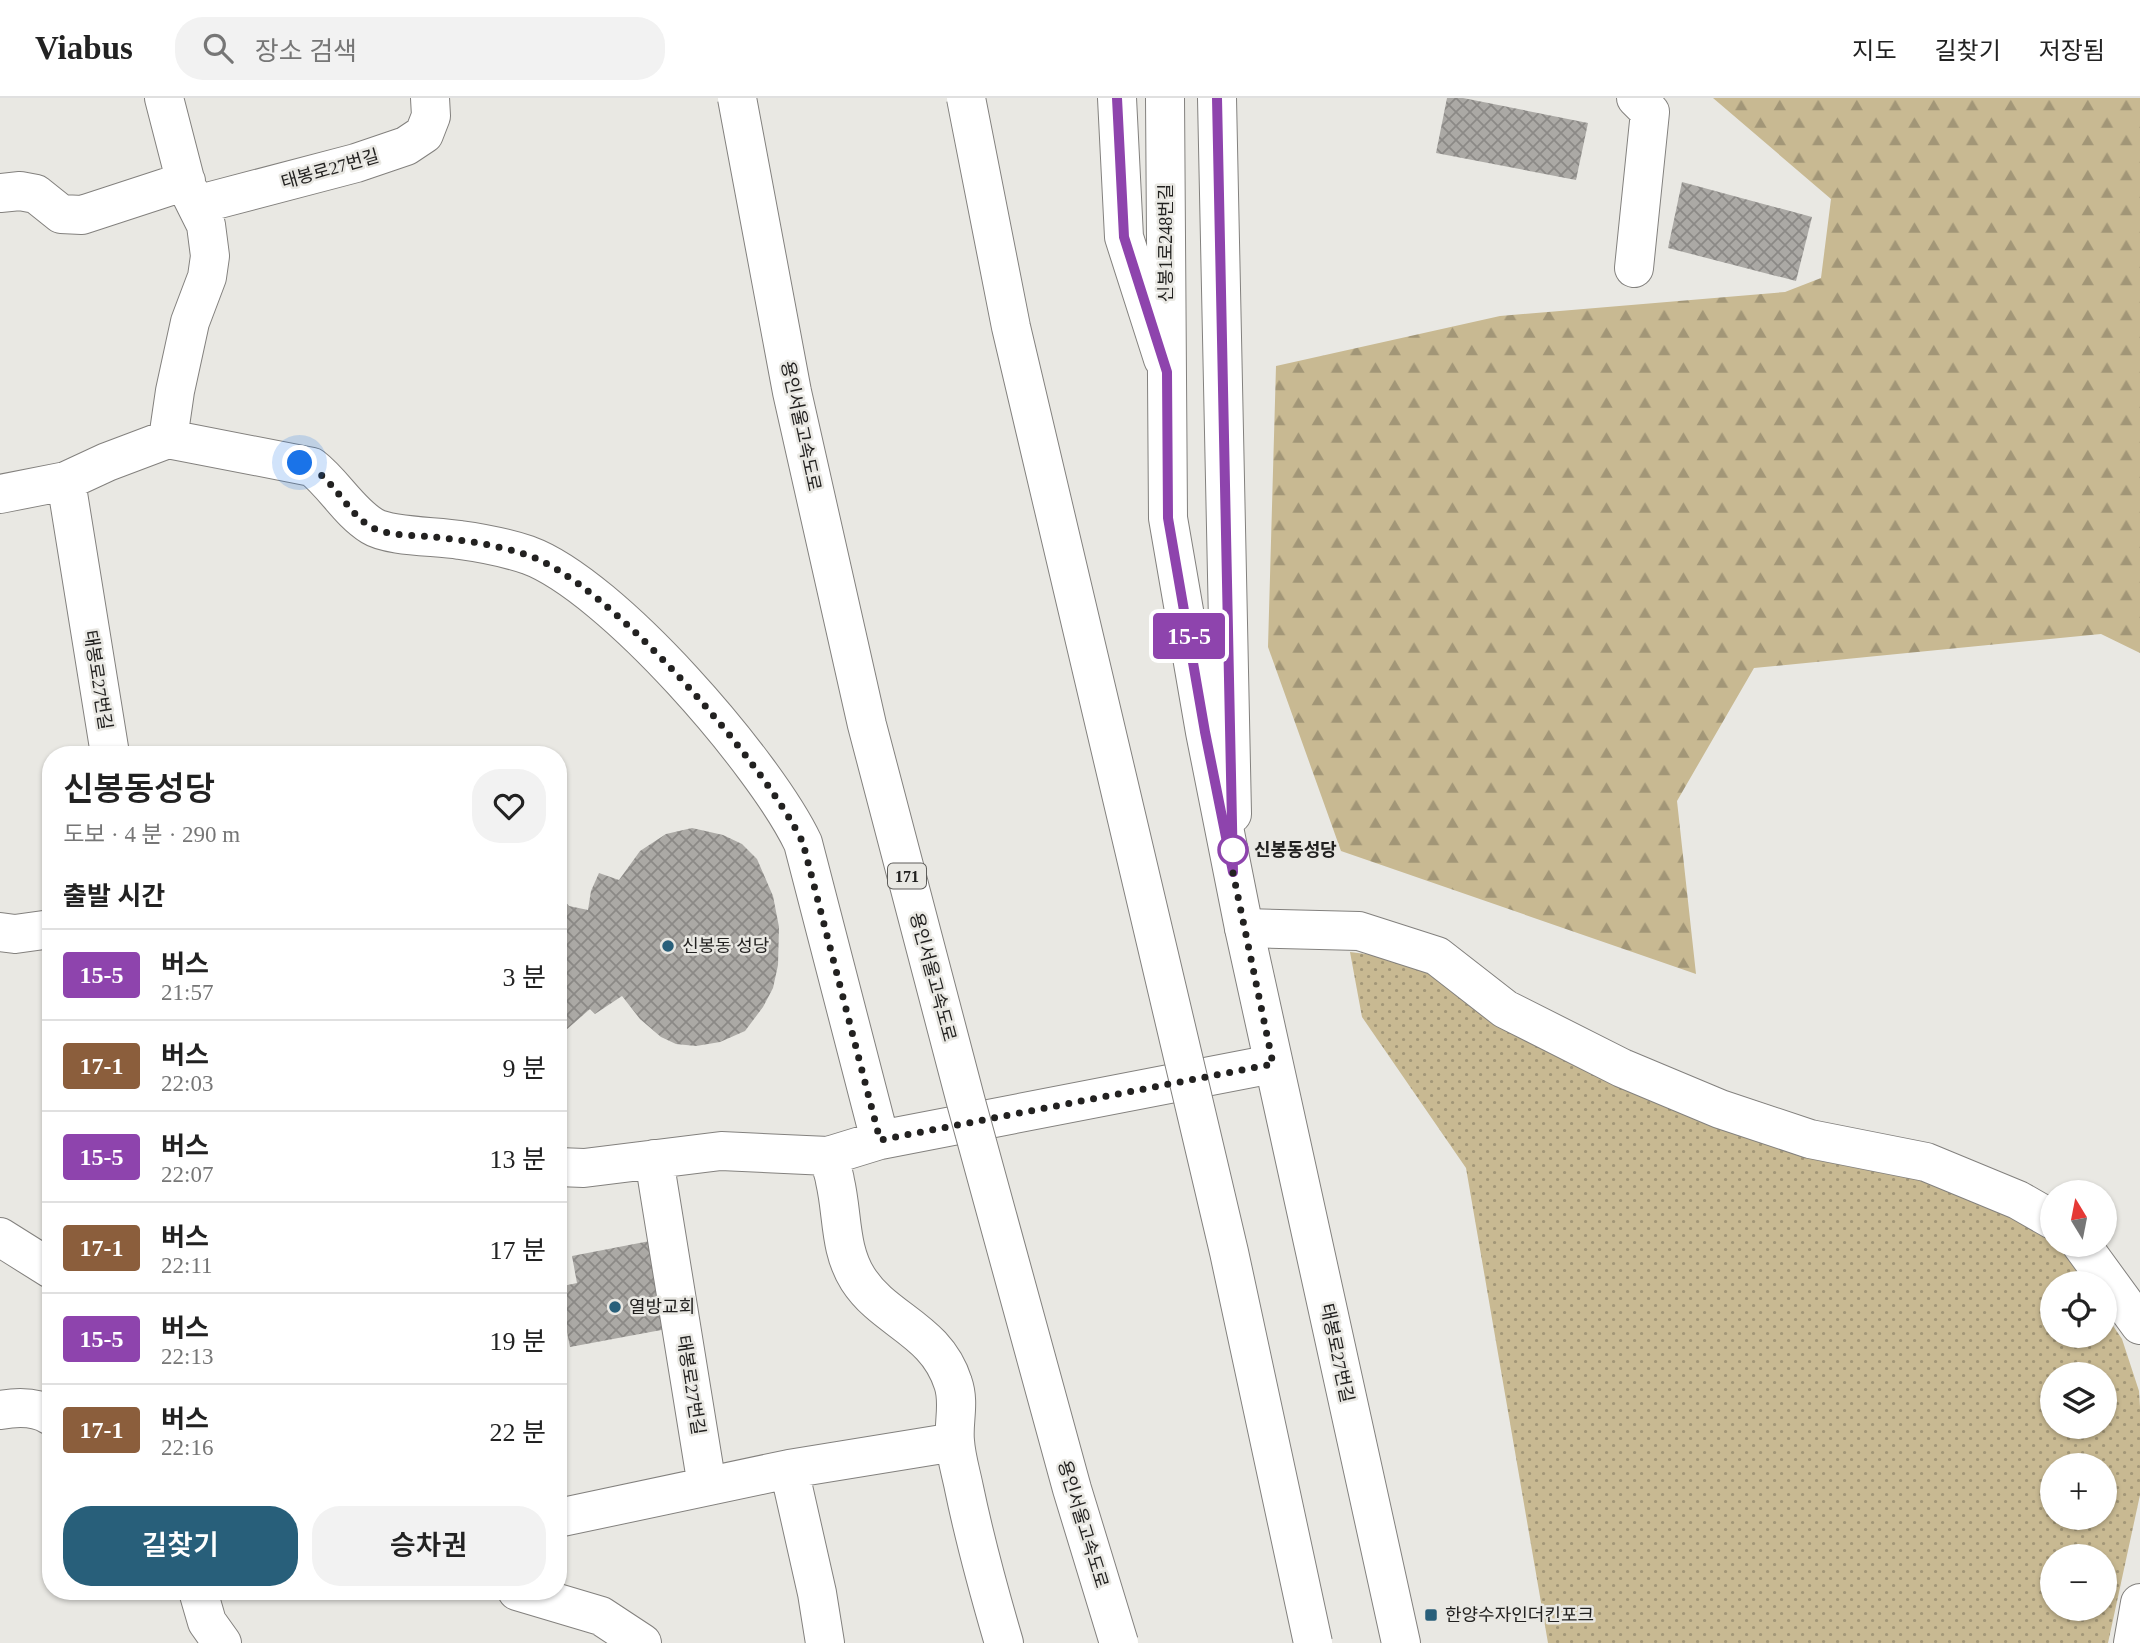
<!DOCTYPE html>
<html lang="ko">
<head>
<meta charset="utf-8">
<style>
  :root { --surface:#fff; --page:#f2f2f2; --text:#222; --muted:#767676; --line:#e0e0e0; --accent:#285f7a }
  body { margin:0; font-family:"Times New Roman","Noto Sans KR",serif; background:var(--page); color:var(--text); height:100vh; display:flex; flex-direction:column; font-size:26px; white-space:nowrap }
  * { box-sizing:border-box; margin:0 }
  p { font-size:23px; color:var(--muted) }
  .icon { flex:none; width:38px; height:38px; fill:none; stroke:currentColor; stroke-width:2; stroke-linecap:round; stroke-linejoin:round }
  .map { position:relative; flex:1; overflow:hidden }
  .details { position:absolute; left:42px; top:648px; width:525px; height:854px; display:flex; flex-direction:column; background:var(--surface); border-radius:28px; box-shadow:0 2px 5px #0004 }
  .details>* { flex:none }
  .badge { padding:0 14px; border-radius:5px; font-size:24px; line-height:46px }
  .needle { width:46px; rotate:350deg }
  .fabs { position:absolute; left:2040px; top:1082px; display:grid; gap:14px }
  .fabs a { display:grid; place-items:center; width:77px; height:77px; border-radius:50%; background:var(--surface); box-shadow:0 2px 5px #0004; font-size:35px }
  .you { position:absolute; width:35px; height:35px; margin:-18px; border:5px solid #fff; border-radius:50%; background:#1a73e8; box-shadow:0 0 0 10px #1a73e833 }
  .map>.badge { position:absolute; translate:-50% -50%; box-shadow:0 0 0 4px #fff }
  h2 { padding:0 21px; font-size:26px; line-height:63px }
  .round { display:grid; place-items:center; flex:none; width:74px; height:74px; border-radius:28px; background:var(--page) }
  .head { display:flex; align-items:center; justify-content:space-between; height:119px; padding:0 21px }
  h1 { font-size:33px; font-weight:600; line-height:52px }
  .action { display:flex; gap:14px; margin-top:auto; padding:14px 21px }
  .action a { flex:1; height:80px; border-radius:28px; background:var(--accent); color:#fff; font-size:28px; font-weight:600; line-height:80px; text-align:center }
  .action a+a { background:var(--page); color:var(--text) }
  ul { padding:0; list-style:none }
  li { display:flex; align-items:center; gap:21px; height:91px; padding:0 21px; border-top:2px solid var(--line) }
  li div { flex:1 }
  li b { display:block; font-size:26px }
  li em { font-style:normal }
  li .badge { min-width:77px; font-weight:700; text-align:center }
  header { display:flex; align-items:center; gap:42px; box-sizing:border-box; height:98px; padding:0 35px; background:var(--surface); border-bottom:2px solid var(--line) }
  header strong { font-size:33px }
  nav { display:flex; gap:38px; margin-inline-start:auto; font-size:24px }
  .search { width:490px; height:63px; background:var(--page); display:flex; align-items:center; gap:18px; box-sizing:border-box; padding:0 24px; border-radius:28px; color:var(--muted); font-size:26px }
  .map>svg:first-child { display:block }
  .grass { fill:url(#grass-dots); fill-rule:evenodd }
  .forest { fill:url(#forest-firs) }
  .building { fill:url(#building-cross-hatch) }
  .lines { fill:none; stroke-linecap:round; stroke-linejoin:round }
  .street-casing { stroke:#83817e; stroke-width:40 }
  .secondary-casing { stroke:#83817e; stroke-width:40 }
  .street { stroke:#fff; stroke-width:38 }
  .secondary { stroke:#fff; stroke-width:38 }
  .highway-bridge-casing { stroke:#83817e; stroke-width:40; stroke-linecap:butt }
  .highway-bridge { stroke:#fff; stroke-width:38 }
  .line-casing { stroke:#fff; stroke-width:16 }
  .line { stroke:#8e44ad; stroke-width:10 }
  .walk { stroke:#222120; stroke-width:7; stroke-dasharray:0 12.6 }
  .stop-dot { fill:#fff; stroke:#8e44ad; stroke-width:3.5 }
  .poi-dot { fill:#285f7a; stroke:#e9e8e3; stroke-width:2.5 }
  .labels { text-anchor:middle; stroke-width:5; stroke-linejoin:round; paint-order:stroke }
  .shield { fill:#e9e8e3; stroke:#5e5d5a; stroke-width:2 }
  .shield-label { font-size:16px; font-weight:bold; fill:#222120 }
  .street-label { font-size:18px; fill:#222120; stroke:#e9e8e3 }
  .stop-label { font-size:18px; font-weight:bold; fill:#222120; stroke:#e9e8e3; text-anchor:start }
  .poi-label { font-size:18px; fill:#222120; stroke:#e9e8e3; text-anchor:start }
</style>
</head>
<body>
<header>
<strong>Viabus</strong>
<div class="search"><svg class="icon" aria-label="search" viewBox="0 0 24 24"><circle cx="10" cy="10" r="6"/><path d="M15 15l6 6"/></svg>장소 검색</div>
<nav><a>지도</a><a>길찾기</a><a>저장됨</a></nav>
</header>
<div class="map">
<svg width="2140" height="1545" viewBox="0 0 2140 1545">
  <defs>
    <pattern id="grass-dots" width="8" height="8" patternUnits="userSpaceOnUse" patternTransform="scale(1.75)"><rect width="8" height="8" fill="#c8b992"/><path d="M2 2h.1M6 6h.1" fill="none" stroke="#a29677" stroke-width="1.8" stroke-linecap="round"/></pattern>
    <pattern id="forest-firs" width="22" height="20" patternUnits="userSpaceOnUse" patternTransform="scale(1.75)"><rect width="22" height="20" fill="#c8b992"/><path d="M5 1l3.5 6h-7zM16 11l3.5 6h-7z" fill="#a29677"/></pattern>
    <pattern id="building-cross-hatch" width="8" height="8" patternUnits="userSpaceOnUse" patternTransform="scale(1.75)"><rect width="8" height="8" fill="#aba9a5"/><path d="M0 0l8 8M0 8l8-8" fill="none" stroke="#8b8986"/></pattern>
  </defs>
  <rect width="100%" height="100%" fill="#e9e8e3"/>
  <path class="grass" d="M1350 854 1436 865 1849 1052 2053 1137V1146H2059L2085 1185H2053V1237H2105V1216L2122 1241 2139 1293 2140 1309V1397L2108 1545H1548L1466 1070 1362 919ZM2053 1276H2105V1328H2053ZM2053 1367H2105V1419H2053ZM2053 1458H2105V1510H2053Z"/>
  <path class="forest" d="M1713 0H2140V555L2101 536 1754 570 1677 703 1696 876 1341 753 1268 549 1276 268 1500 218 1785 194 1821 180 1831 101Z"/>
  <path class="building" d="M1447 0H1463L1588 25 1576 82 1436 55Z
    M1682 84 1812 119 1796 183 1668 150Z
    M692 730 723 737 742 746 757 761 773 798 779 829 778 867 773 890 763 909 745 933 720 944 696 948 676 946 661 939 640 921 622 898 595 916 590 911 558 939V796L569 808 588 812 591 793 599 775 619 782 640 753 666 736Z
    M655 1142 672 1230 570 1249 558 1189 577 1185 572 1158Z"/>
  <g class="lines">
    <defs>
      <path id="street" d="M1117 0 1124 139 1163 261
        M1217 0 1232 716
        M0 95 20 93 36 96 61 116 82 117 186 83
        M196 107 356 65 406 48 424 36 431 18 430 0
        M1634 170 1650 14 1636 0
        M168 341 312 369C334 386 348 413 372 428 389 439 438 438 460 442 482 445 507 450 528 457 611 487 765 665 803 745L880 1042
        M0 396 66 383
        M110 656 66 383 107 364 168 341 175 293 190 224 207 179 210 158 206 127 187 89 164 0
        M1244 830 1359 833 1437 858 1505 911 1622 970 1720 1011 1810 1041 1926 1064 2018 1102 2053 1122
        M0 834 15 836 51 831
        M828 1058C830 1066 834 1075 835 1083 843 1117 839 1151 858 1181 885 1223 936 1231 953 1285 960 1305 953 1324 955 1343 956 1359 961 1375 964 1390 975 1443 989 1494 1004 1545
        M654 1061 707 1388
        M558 1069 584 1070 721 1053 828 1058 880 1042 1273 966
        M0 1139 51 1171
        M2081 1146 2140 1227
        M0 1312C17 1309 36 1308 51 1318
        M789 1371 817 1495 825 1545
        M558 1420 789 1371 955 1344
        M198 1493 207 1524 222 1545
        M517 1493 601 1518 642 1545
        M2133 1545 2140 1505"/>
      <path id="secondary" d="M1165 0 1168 420 1205 634 1244 830 1401 1545"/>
    </defs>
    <use href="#street" class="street-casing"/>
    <use href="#secondary" class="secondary-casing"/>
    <use href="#street" class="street"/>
    <use href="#secondary" class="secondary"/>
    <defs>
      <path id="highway-bridge" d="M737 0 792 294 867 627 966 1004 1072 1391 1119 1545
        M966 0 1011 229 1229 1154 1313 1545"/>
    </defs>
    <use href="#highway-bridge" class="highway-bridge-casing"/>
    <use href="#highway-bridge" class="highway-bridge"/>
  </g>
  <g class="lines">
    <defs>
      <path id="line" d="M1117 0 1124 139 1167 274 1168 420 1205 634 1233 774 1217 0"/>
    </defs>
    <use href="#line" class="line-casing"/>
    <use href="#line" class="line"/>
    <path class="walk" d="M300 365C335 376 345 417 375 431 392 438 415 437 433 439 464 442 497 447 527 457 609 484 766 667 803 745L880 1042 1273 966 1228 751 1233 752"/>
  </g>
  <circle class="stop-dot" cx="1233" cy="752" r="14"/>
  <g class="poi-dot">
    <circle cx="668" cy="848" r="7"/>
    <circle cx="615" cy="1209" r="7"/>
    <rect x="1424" y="1510" width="14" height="14" rx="3.5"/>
  </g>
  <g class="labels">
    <rect class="shield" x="888" y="765.5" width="38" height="25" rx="5"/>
    <g class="shield-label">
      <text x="907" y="784">171</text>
    </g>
    <g class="street-label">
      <text transform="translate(330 71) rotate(-16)" y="6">태봉로27번길</text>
      <text transform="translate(1166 145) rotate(-90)" y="6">신봉1로248번길</text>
      <text transform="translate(801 328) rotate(78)" y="6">용인서울고속도로</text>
      <text transform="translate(98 582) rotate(81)" y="6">태봉로27번길</text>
      <text transform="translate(933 879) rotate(75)" y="6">용인서울고속도로</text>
      <text transform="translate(1337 1255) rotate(78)" y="6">태봉로27번길</text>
      <text transform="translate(691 1287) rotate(81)" y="6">태봉로27번길</text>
      <text transform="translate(1083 1426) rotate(73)" y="6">용인서울고속도로</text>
    </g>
    <g class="stop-label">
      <text x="1254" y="758">신봉동성당</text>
    </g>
    <g class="poi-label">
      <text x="682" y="854">신봉동 성당</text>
      <text x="629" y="1215">열방교회</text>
      <text x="1445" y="1523">한양수자인더킨포크</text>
    </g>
  </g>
</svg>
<div class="fabs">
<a><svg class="needle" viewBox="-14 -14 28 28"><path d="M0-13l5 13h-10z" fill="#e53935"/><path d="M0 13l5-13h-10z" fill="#767676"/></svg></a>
<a><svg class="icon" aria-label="locate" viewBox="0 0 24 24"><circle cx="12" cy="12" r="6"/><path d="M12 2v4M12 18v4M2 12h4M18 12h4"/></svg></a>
<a><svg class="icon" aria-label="layers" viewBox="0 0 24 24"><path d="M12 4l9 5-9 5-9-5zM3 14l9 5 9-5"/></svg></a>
<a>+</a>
<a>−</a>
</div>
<div class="you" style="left:300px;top:365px"></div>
<b class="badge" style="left:1189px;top:538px;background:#8e44ad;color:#fff">15-5</b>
<section class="details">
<div class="head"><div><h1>신봉동성당</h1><p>도보 · 4 분 · 290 m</p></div><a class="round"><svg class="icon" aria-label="heart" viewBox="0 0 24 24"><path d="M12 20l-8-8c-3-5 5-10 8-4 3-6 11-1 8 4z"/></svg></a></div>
<h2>출발 시간</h2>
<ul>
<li><span class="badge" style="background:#8e44ad;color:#fff">15-5</span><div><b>버스</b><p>21:57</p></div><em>3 분</em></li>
<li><span class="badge" style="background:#8b5e3c;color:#fff">17-1</span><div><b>버스</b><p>22:03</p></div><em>9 분</em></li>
<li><span class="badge" style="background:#8e44ad;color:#fff">15-5</span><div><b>버스</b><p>22:07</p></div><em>13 분</em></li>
<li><span class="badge" style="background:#8b5e3c;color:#fff">17-1</span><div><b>버스</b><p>22:11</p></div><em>17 분</em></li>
<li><span class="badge" style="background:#8e44ad;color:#fff">15-5</span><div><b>버스</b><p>22:13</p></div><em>19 분</em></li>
<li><span class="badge" style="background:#8b5e3c;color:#fff">17-1</span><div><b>버스</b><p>22:16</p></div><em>22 분</em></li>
</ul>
<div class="action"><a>길찾기</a><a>승차권</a></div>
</section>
</div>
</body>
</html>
